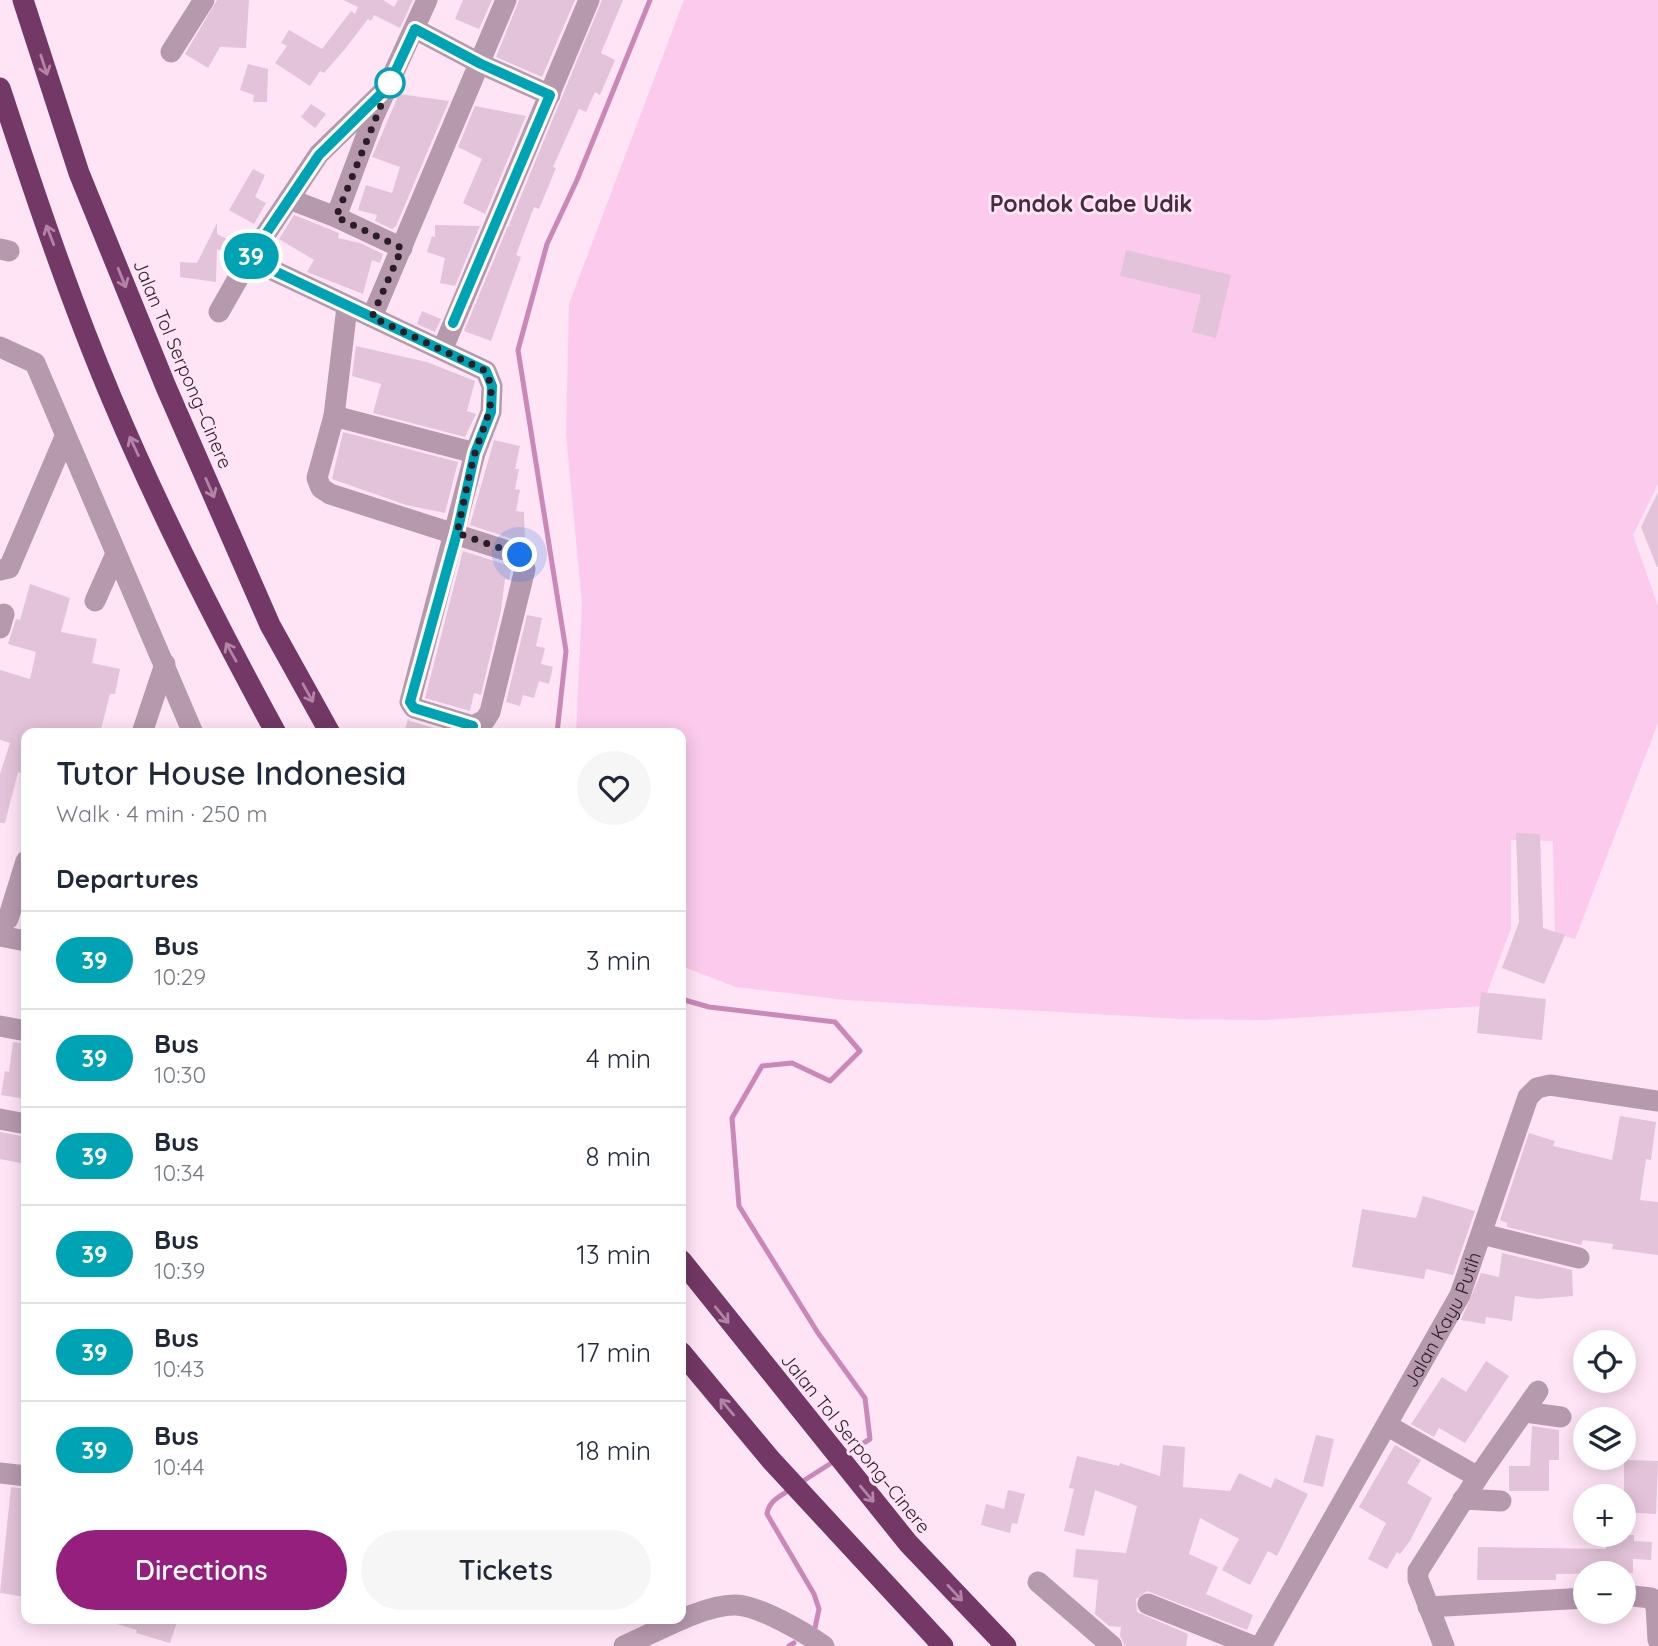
<!DOCTYPE html>
<html lang="en">
<head>
<meta charset="utf-8">
<style>
  :root { --surface:#fff; --page:#f6f6f7; --text:#1f2937; --muted:#747a83; --line:#e0e1e3; --accent:#941f7d }
  body { margin:0; font-family:Quicksand,sans-serif; background:var(--page); color:var(--text); height:100vh; display:flex; flex-direction:column; font-size:26px; white-space:nowrap }
  * { box-sizing:border-box; margin:0 }
  p { font-size:23px; color:var(--muted) }
  .icon { flex:none; width:38px; height:38px; fill:none; stroke:currentColor; stroke-width:2; stroke-linecap:round; stroke-linejoin:round }
  .map { position:relative; flex:1; overflow:hidden }
  .side { position:absolute; left:21px; top:728px; width:665px; height:896px; display:flex; flex-direction:column; background:var(--surface); border-radius:14px; box-shadow:0 4px 18px #0003 }
  .side>* { flex:none }
  .badge { padding:0 14px; border-radius:23px; font-size:24px; line-height:46px }
  .fabs { position:absolute; left:1573px; top:1330px; display:grid; gap:14px }
  .fabs a { display:grid; place-items:center; width:63px; height:63px; border-radius:50%; background:var(--surface); box-shadow:0 4px 18px #0003; font-size:35px }
  .you { position:absolute; width:35px; height:35px; margin:-18px; border:5px solid #fff; border-radius:50%; background:#1a73e8; box-shadow:0 0 0 10px #1a73e833 }
  .map>.badge { position:absolute; translate:-50% -50%; box-shadow:0 0 0 4px #fff }
  h2 { padding:0 35px; font-size:26px; line-height:63px }
  .round { display:grid; place-items:center; flex:none; width:74px; height:74px; border-radius:37px; background:var(--page) }
  .summary { display:flex; align-items:center; justify-content:space-between; height:119px; padding:0 35px }
  h1 { font-size:33px; font-weight:600; line-height:52px }
  .button { display:flex; gap:14px; margin-top:auto; padding:14px 35px }
  .button a { flex:1; height:80px; border-radius:42px; background:var(--accent); color:#fff; font-size:28px; font-weight:600; line-height:80px; text-align:center }
  .button a+a { background:var(--page); color:var(--text) }
  ul { padding:0; list-style:none }
  li { display:flex; align-items:center; gap:21px; height:98px; padding:0 35px; border-top:2px solid var(--line) }
  li div { flex:1 }
  li b { display:block; font-size:26px }
  li em { font-style:normal }
  li .badge { min-width:77px; font-weight:700; text-align:center }
  .map>svg:first-child { display:block }
  .green { fill:#fbcaec }
  .lines { fill:none; stroke-linecap:round; stroke-linejoin:round }
  .stream { stroke:#ca88b8; stroke-width:5 }
  .building { fill:#e3c3d9 }
  .minor { stroke:#b799ae; stroke-width:21 }
  .highway { stroke:#733865; stroke-width:21 }
  .oneway { stroke:#b285a6 }
  .line-casing { stroke:#fff; stroke-width:16 }
  .line { stroke:#00a3b4; stroke-width:10 }
  .walk { stroke:#291d26; stroke-width:7; stroke-dasharray:0 12.6 }
  .stop-dot { fill:#fff; stroke:#00a3b4; stroke-width:3.5 }
  .labels { text-anchor:middle; stroke-width:6; stroke-linejoin:round; paint-order:stroke }
  .street-label { font-size:19px; fill:#291d26; stroke:#ffe4f6 }
  .quarter-label { font-size:23px; font-weight:bold; fill:#452c3e; stroke:#ffe4f6 }
</style>
</head>
<body>
<div class="map">
<svg width="1658" height="1646" viewBox="0 0 1658 1646">
  <rect width="100%" height="100%" fill="#ffe4f6"/>
  <path class="green" d="M684 0H1658V484L1633 535 1658 606V723L1575 939 1555 933 1553 841 1511 840V928L1482 1006 1264 1020 1183 1019 846 1000 736 987 681 966V733H576L582 604 566 434 569 304Z"/>
  <g class="lines">
    <path class="stream" d="M557 733 566 651 518 350 547 244 577 180 650 0
      M681 999 709 1007 835 1022 860 1051 830 1081 792 1063 762 1066 732 1118 739 1206 818 1333 865 1398 870 1439 844 1455
      M800 1483 836 1460
      M791 1489C781 1496 769 1500 767 1514L814 1594 819 1609 815 1628
      M789 1646 794 1643"/>
  </g>
  <path class="building" d="M217 0H249L246 48 220 47 208 68 185 54Z
    M343 0H383L394 7 398 0H413L400 28 374 15 371 21 368 19 345 49 324 73 320 71 310 86 275 63 287 46 281 43 289 30 322 49 351 11 355 14 358 7Z
    M463 0H492L479 29 455 19Z
    M519 0H575L542 77 496 57Z
    M602 0H623L601 53 615 60 600 95 595 92 586 112 579 109 553 167 556 168 539 209 534 207 516 255 521 257 491 341 464 331 508 226H512L509 225Z
    M248 64 268 69 267 102H253L254 95 240 90Z
    M399 94 449 101 396 226 392 229 375 221 377 215 358 210 366 185 392 193 400 167 372 157Z
    M311 104 326 114 315 128 301 117Z
    M475 106 526 116 485 214 463 203 482 159 458 147Z
    M253 169 265 175 255 197 266 203 254 224 229 210Z
    M294 215 339 233 338 238 360 243 383 254 380 263 372 260 363 294 307 272 314 260 279 239Z
    M217 223V234L233 242 227 254 217 249 216 282 180 277V262L197 263Z
    M435 225 480 226 455 286 440 283 445 258 427 252 432 236 435 237Z
    M1126 250 1231 275 1216 338 1192 332 1201 295 1120 276Z
    M422 311 441 319 435 332 417 324Z
    M356 346 427 362 475 381 467 411 476 414 465 437 373 413 381 384 352 376Z
    M343 432 458 462 445 513 406 505 332 479Z
    M494 440 520 446 515 469H519L515 489 520 490 516 511 524 512 525 543 470 525Z
    M1658 492V567H1657L1641 527Z
    M463 551 510 566 511 570 509 580 505 579 501 610 481 695 474 693 470 711 425 698Z
    M30 584 70 598 61 632 97 639 92 663 120 669 115 694H110L100 733H26V756L21 773 18 772 5 823H0V774L10 743 0 740V670L30 679 36 652 8 644 16 619 20 620Z
    M527 615 542 618 536 646 545 648 541 664 553 667 549 684 539 681 534 698 523 695 520 706 506 702Z
    M408 719 410 721 452 733H404Z
    M1516 833 1540 834 1543 928 1565 935 1544 984 1502 968 1519 922Z
    M1481 992 1546 999 1542 1040 1477 1033Z
    M13 1042 26 1044V1099L1 1095 5 1071 9 1072Z
    M1620 1116 1656 1122 1651 1160 1646 1159 1640 1200 1658 1202V1255L1612 1249 1613 1244 1583 1240 1581 1245 1507 1227V1223L1500 1220 1529 1133 1555 1141 1553 1146 1612 1160Z
    M0 1132 26 1137V1164L0 1159Z
    M1423 1196 1475 1211 1453 1275 1426 1269 1424 1279 1352 1267 1362 1209 1416 1218Z
    M1502 1253 1572 1270 1573 1296 1538 1299 1515 1296 1512 1321 1486 1317 1485 1324 1461 1320 1481 1273 1499 1277Z
    M1486 1361 1509 1376 1465 1443 1439 1428 1434 1437 1411 1424 1442 1377 1466 1392Z
    M1532 1426 1559 1430V1460H1549V1491H1509V1466H1530Z
    M1316 1435 1334 1439 1323 1487 1303 1482Z
    M1163 1445 1185 1447 1183 1487 1230 1491 1239 1473 1271 1488 1275 1478 1308 1494 1277 1556 1268 1551 1250 1585 1222 1570 1239 1539 1200 1518 1189 1554 1218 1567 1206 1594 1253 1615 1247 1630 1147 1591 1136 1599 1137 1612 1188 1634 1186 1646H1125L1120 1636 1121 1627 1109 1626 1095 1614 1098 1580 1073 1577 1076 1549 1126 1553 1137 1506 1095 1490 1084 1536 1064 1531 1074 1489 1069 1488 1077 1456 1119 1466 1120 1463 1160 1476Z
    M1395 1445 1421 1460 1407 1483 1432 1498 1410 1541 1400 1554 1397 1552 1387 1569 1368 1559 1386 1523 1359 1507Z
    M1624 1460 1658 1461 1656 1514 1624 1512Z
    M11 1487 26 1489V1597L0 1593Z
    M1008 1490 1025 1494 1017 1524 1012 1523 1010 1533 981 1525 986 1504 1004 1509Z
    M1606 1535H1634V1541L1652 1542 1651 1560 1633 1559V1573L1556 1574V1580H1477L1478 1547 1606 1549Z
    M110 1619H178L170 1643 136 1633 137 1630 110 1622Z"/>
  <g class="lines">
    <g class="minor">
      <path d="M415 29 481 64 550 95"/>
      <path d="M171 52 204 0"/>
      <path d="M289 199 336 217 402 248"/>
      <path d="M336 217 373 118 427 0"/>
      <path d="M0 249 9 251"/>
      <path d="M249 259 486 371 492 386 491 412 475 453 410 702 414 708 473 726 485 720 490 712 525 569 520 555 330 494 321 488 317 478 334 416 347 307"/>
      <path d="M219 312 249 259 319 154 388 87"/>
      <path d="M372 317 506 0"/>
      <path d="M0 347 35 363 193 733"/>
      <path d="M443 348 589 0"/>
      <path d="M334 416 475 453"/>
      <path d="M0 570 9 568 65 437"/>
      <path d="M95 601 115 556"/>
      <path d="M0 628 4 614"/>
      <path d="M142 733 165 664"/>
      <path d="M8 919 26 861"/>
      <path d="M0 936 26 941"/>
      <path d="M0 1026 26 1031"/>
      <path d="M0 1119 26 1124"/>
      <path d="M1482 1234 1579 1258"/>
      <path d="M1524 1412 1561 1417"/>
      <path d="M1388 1426 1478 1477"/>
      <path d="M0 1473 26 1476"/>
      <path d="M1463 1499 1501 1501"/>
      <path d="M1038 1582 1112 1646"/>
      <path d="M1624 1595 1651 1598 1656 1606 1658 1640"/>
      <path d="M1148 1604 1253 1646"/>
      <path d="M1428 1607 1586 1598"/>
      <path d="M624 1646C654 1633 704 1604 736 1605 760 1606 804 1632 824 1646"/>
      <path id="s1" d="M1261 1646 1460 1295 1528 1097 1537 1088 1550 1085 1658 1101"/>
      <path d="M1444 1646 1418 1579V1571L1478 1477 1538 1391"/>
    </g>
    <path class="highway" d="M23 0 79 173 166 387 270 625 330 733
      M0 88C34 192 69 297 112 399 160 513 217 625 276 733
      M681 1260 908 1543 1006 1646
      M681 1352 771 1460 943 1646"/>
  </g>
  <defs><path id="oneway-shaft" d="M-6 0H5M1.5-3L5.5 0L1.5 3" fill="none" stroke-width="1.6" stroke-linecap="round" stroke-linejoin="round" transform="scale(1.75)"/></defs>
  <g class="oneway">
    <use href="#oneway-shaft" transform="translate(44 65) rotate(72)"/>
    <use href="#oneway-shaft" transform="translate(50 235) rotate(-111)"/>
    <use href="#oneway-shaft" transform="translate(122 278) rotate(68)"/>
    <use href="#oneway-shaft" transform="translate(134 446) rotate(-115)"/>
    <use href="#oneway-shaft" transform="translate(210 488) rotate(66)"/>
    <use href="#oneway-shaft" transform="translate(231 652) rotate(-119)"/>
    <use href="#oneway-shaft" transform="translate(308 693) rotate(61)"/>
    <use href="#oneway-shaft" transform="translate(722 1315) rotate(51)"/>
    <use href="#oneway-shaft" transform="translate(727 1407) rotate(-130)"/>
    <use href="#oneway-shaft" transform="translate(867 1494) rotate(50)"/>
    <use href="#oneway-shaft" transform="translate(955 1593) rotate(47)"/>
  </g>
  <g class="lines">
    <defs>
      <path id="line" d="M453 323 550 95 481 64 415 29 388 87 319 155 249 259 486 371 492 386 491 412 475 453 457 533 410 702 414 708 473 726"/>
    </defs>
    <use href="#line" class="line-casing"/>
    <use href="#line" class="line"/>
    <path class="walk" d="M390 83 336 217 402 248 372 317 486 371C499 402 484 423 475 453 468 479 463 506 457 533L520 555"/>
  </g>
  <circle class="stop-dot" cx="390" cy="83" r="14"/>
  <g class="labels">
    <g class="street-label">
      <text transform="translate(183 364) rotate(67)" y="7">Jalan Tol Serpong–Cinere</text>
      <text dy="7" stroke="none"><textPath href="#s1" startOffset="374">Jalan Kayu Putih</textPath></text>
      <text transform="translate(856 1443) rotate(51)" y="7">Jalan Tol Serpong–Cinere</text>
    </g>
    <g class="quarter-label">
      <text x="1091" y="212">Pondok Cabe Udik</text>
    </g>
  </g>
</svg>
<div class="fabs">
<a><svg class="icon" aria-label="locate" viewBox="0 0 24 24"><circle cx="12" cy="12" r="6"/><path d="M12 2v4M12 18v4M2 12h4M18 12h4"/></svg></a>
<a><svg class="icon" aria-label="layers" viewBox="0 0 24 24"><path d="M12 4l9 5-9 5-9-5zM3 14l9 5 9-5"/></svg></a>
<a>+</a>
<a>−</a>
</div>
<div class="you" style="left:520px;top:555px"></div>
<b class="badge" style="left:251px;top:256px;background:#00a3b4;color:#fff">39</b>
<section class="side">
<div class="summary"><div><h1>Tutor House Indonesia</h1><p>Walk · 4 min · 250 m</p></div><a class="round"><svg class="icon" aria-label="heart" viewBox="0 0 24 24"><path d="M12 20l-8-8c-3-5 5-10 8-4 3-6 11-1 8 4z"/></svg></a></div>
<h2>Departures</h2>
<ul>
<li><span class="badge" style="background:#00a3b4;color:#fff">39</span><div><b>Bus</b><p>10:29</p></div><em>3 min</em></li>
<li><span class="badge" style="background:#00a3b4;color:#fff">39</span><div><b>Bus</b><p>10:30</p></div><em>4 min</em></li>
<li><span class="badge" style="background:#00a3b4;color:#fff">39</span><div><b>Bus</b><p>10:34</p></div><em>8 min</em></li>
<li><span class="badge" style="background:#00a3b4;color:#fff">39</span><div><b>Bus</b><p>10:39</p></div><em>13 min</em></li>
<li><span class="badge" style="background:#00a3b4;color:#fff">39</span><div><b>Bus</b><p>10:43</p></div><em>17 min</em></li>
<li><span class="badge" style="background:#00a3b4;color:#fff">39</span><div><b>Bus</b><p>10:44</p></div><em>18 min</em></li>
</ul>
<div class="button"><a>Directions</a><a>Tickets</a></div>
</section>
</div>
</body>
</html>
